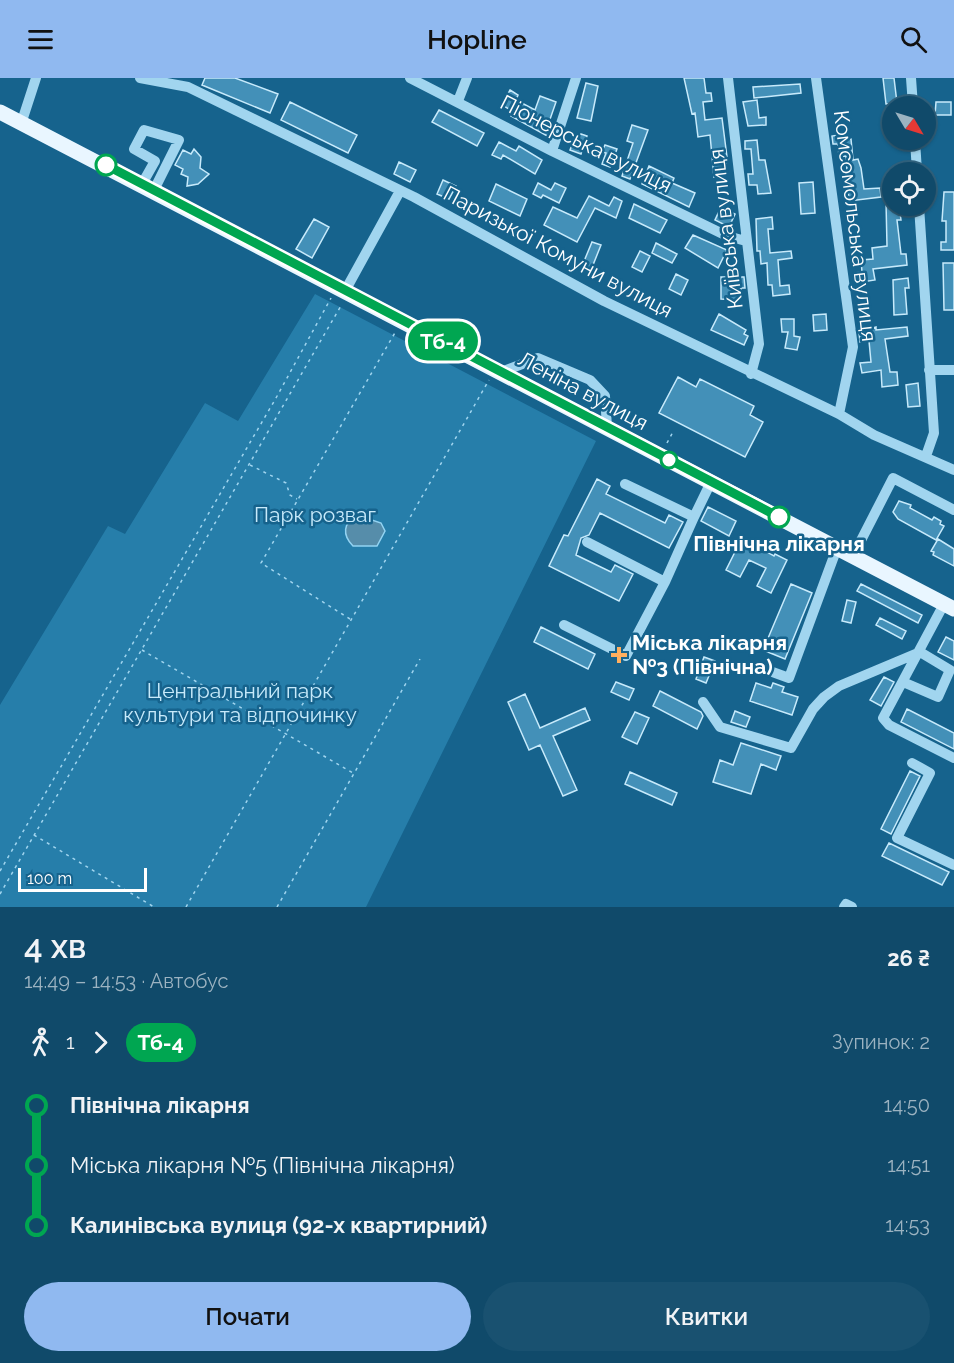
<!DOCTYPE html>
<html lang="uk">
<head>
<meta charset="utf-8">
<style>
  :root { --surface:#104a6a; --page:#195170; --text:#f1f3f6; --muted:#9cb3c1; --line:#30627e; --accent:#90b9f0 }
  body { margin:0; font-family:Raleway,sans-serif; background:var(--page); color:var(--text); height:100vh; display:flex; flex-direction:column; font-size:22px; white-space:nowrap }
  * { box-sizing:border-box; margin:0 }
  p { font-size:20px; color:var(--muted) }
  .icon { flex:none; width:33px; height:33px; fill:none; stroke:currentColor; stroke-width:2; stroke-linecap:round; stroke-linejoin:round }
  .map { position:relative; height:829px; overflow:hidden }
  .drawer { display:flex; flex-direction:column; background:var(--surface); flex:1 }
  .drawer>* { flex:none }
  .badge { padding:0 12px; border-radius:20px; font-size:21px; line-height:39px }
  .needle { width:39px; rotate:128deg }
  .tools { position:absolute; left:882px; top:18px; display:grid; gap:12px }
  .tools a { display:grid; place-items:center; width:54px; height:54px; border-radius:50%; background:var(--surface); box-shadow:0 2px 4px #0004,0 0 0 2px var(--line); font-size:30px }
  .scale { position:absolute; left:18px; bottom:15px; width:129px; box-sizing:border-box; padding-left:6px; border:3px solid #fff; border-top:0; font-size:16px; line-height:21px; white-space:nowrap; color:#fff; -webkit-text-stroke:4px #16638d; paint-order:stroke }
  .map>.badge { position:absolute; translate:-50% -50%; box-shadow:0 0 0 3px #fff }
  .legs { display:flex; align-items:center; gap:9px; height:66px; padding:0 24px; font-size:20px }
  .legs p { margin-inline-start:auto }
  .headline { display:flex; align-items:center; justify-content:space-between; height:102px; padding:0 24px }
  h1 { font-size:33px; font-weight:600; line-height:45px }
  .action { display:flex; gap:12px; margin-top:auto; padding:12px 24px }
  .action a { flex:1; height:69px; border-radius:36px; background:var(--accent); color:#111; font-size:24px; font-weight:600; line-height:69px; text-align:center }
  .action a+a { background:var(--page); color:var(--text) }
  ul { padding:0 24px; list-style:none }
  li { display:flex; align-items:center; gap:21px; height:60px; font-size:22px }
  li i { display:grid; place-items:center; width:9px; height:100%; margin:0 8px; background:currentColor }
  li i::after { content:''; width:15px; height:15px; margin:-8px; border:4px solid; border-radius:50%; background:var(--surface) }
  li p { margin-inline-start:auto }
  li:first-child i { background:linear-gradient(#0000 50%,currentColor 0) }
  li:last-child i { background:linear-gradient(currentColor 50%,#0000 0) }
  header { display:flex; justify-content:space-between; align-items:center; height:78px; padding:0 24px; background:var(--accent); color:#111; font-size:27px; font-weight:600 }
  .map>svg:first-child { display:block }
  .green { fill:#267eaa }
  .water { fill:#568daa; stroke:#93d3f2; stroke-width:1.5 }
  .building { fill:#4390b8; stroke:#c7eafb; stroke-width:1.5 }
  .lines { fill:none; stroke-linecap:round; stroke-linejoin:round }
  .path { stroke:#a1d5ef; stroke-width:1.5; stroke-dasharray:3 4.5; stroke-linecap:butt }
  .minor { stroke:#a1d5ef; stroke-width:10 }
  .major { stroke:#e9f6ff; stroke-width:15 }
  .line-1-casing { stroke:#fff; stroke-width:14 }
  .line-1 { stroke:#00a651; stroke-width:9 }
  .stop-1-dot { fill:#fff; stroke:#00a651; stroke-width:3 }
  .poi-dot { fill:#ffaf5f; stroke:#16638d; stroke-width:2 }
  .labels { text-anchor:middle; stroke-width:5; stroke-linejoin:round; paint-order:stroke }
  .street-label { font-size:21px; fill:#fff; stroke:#16638d }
  .park-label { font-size:21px; fill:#c7eafb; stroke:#16638d }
  .stop-label { font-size:21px; font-weight:bold; fill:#fff; stroke:#16638d }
  .poi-label { font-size:21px; font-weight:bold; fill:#fff; stroke:#16638d; text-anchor:start }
</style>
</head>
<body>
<header><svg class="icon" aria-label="menu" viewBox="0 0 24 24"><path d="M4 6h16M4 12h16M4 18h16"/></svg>Hopline<svg class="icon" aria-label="search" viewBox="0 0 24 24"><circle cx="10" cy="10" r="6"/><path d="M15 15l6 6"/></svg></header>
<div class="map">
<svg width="954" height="829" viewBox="0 0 954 829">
  <rect width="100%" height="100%" fill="#16638d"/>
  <path class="green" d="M315 216 596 363 366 829H0V627L108 448 125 456 205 325 238 343Z"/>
  <path class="water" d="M357 437 381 445 385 453 377 468H353C342 457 343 445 357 437Z"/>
  <path class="building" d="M205 0H235L278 16 270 35 202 7Z
    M684 0H704L706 15H711L712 23 703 24 705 42 722 40 727 79 725 97 714 99 710 57 698 59 695 35 692 36Z
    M883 0H894L897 25 886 26Z
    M586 5 598 8 591 43 577 40Z
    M800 6 801 15 754 20 753 9Z
    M510 12 518 17 516 22 535 32 540 18 556 24 548 47 552 49 549 59 511 38 514 34 502 27Z
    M757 22 759 40 766 39V47L748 48 743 24Z
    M290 24 357 57 348 75 281 42Z
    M936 24H951V37H935Z
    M439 32 484 55 477 68 432 44Z
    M632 47 648 52 630 101 622 98 633 65 627 63Z
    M581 56 587 58 581 76 570 72 575 59 579 60Z
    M844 56 845 62 851 61 853 82 858 81 861 90 864 111 880 110 881 119 849 123 846 78 839 79 838 66H833L832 58Z
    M757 62 759 82H765L771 115 758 116 757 107H749L748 96H753L751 71H745V63Z
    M499 64 516 73 519 68 542 82 535 96 503 77 501 81 492 77Z
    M605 67 617 71 610 89 602 86 606 75 602 74Z
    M194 71 201 79 200 90 209 96 198 106 187 108 188 99 181 96 183 91 175 87 183 72 191 76Z
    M399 84 416 92 410 104 394 96Z
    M649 88 674 100 672 105 695 115 689 129 642 106Z
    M443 102 456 108 449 121 437 116Z
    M813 104 815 135 801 136 799 105Z
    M538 105 551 112 555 105 566 110 559 125 543 117 541 120 533 116Z
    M496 106 527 121 520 138 489 123Z
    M944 114H954V172H941V164H946V143H942Z
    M589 118 609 128 614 119 622 123 616 140 595 130 577 164 544 147 553 129 577 140Z
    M892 123V128H899L901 142H897L901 176H906L907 187 873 191 875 202 856 205 855 195 862 194 861 182 873 181 872 170 887 168 886 124Z
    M634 126 667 142 660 155 629 140Z
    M721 129 735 136 729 149 715 142Z
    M772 139 773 151H768L770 175 791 173 792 180 778 182 780 208 789 207 790 216 773 218 772 207H768L767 185 761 186 760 173H757L756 141Z
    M314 141 329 149 312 180 296 171Z
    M693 157 727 172 718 190 685 170Z
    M592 164 601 167 591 192 582 188Z
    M656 165 677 176 672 185 652 175Z
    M640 173 650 178 642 194 632 189Z
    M943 185H954V232H944Z
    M676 196 688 202 681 217 669 211Z
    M721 199H744L745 210H741L740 222 721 221Z
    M908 200 909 210H905L907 236 894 237 893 202Z
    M719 236 746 252 744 256 748 258 744 267 711 252Z
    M826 236 827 252 814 253 813 237Z
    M781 241H794V258L800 259 797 272 785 270 788 254H782Z
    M876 249V252L907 249 908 258 885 261 890 294H897L898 307 882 309 881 292 862 295 860 285 871 284 869 263 860 264 859 254Z
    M678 299 696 309 700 301 754 328 750 337 763 344 745 379 659 335Z
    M918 305 920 328 908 329 906 307Z
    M597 401 610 408 606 416 665 445 669 437 683 444 669 470 600 435 589 457 581 460 576 477 611 494 615 487 633 496 619 523 549 488 564 457 568 458Z
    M899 423 911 427 910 430 932 442 934 439 941 443 940 446 944 448 936 462 898 441 893 434Z
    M708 429 736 443 729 458 701 443Z
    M742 460 774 478 775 476 787 482 771 515 757 508 766 490 749 482 740 499 726 492Z
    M938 461 954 471V488L933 477 934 474 931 473Z
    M791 506 812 515 785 581 763 572Z
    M861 506 922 537 918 545 857 513Z
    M847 522 856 524 851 545 842 543Z
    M880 540 906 553 902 561 876 547Z
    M541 549 595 576 588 591 534 564Z
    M946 559 954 563V582L938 574Z
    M704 579 715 583 706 605 696 601Z
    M884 599 894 604 881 628 870 622Z
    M616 604 634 611 629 622 611 614Z
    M756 605 771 610 773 605 784 609 782 614 798 619 792 637 750 623Z
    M660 613 701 634 703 638 697 651 653 628Z
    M525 616 540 650 585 630 590 642 553 658 577 712 563 718 540 667 529 672 508 624Z
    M907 631 954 655V671L901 644Z
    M735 633 750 639 746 649 731 644Z
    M635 634 649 640 637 666 622 659Z
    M741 665 781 678 776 692 761 686 751 716 713 704 720 682 733 687Z
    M910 693 920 698 891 756 881 751Z
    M630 694 677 715 672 727 625 706Z
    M889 765 949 794 942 807 882 778Z"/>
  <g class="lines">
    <path class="path" d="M667 365 674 352
      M250 387 286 405 290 417 297 421
      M350 541 261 485 396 253
      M142 572 353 695
      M34 757 154 829
      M0 793 276 320 331 220
      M0 816 342 226
      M186 829 489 302
      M277 829 420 581"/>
    <path class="minor" d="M140 0 188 9 414 119 604 223 839 336 874 357 954 392
      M410 0 552 73 727 158 746 163
      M728 0 759 266 751 296
      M816 0 853 269 839 336
      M911 0 913 28
      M458 23 467 0
      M22 43 36 0
      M915 62 917 94
      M552 73 576 0
      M142 106 155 83 134 71 144 52 179 62 154 112
      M919 128 934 355 926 378
      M345 213 400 113
      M929 292H954
      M501 294 538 280 590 302 605 318 607 349
      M625 406 694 439 711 404
      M587 464 665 504 694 439
      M853 478 893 400 954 432
      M944 526 883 640 889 647 954 680
      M564 547 626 578 665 504
      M767 592 789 600 837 470
      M703 624 720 649 791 670 813 631 824 619 839 608 920 574 950 592 938 619 903 604
      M912 685 930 695 897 760 954 787
      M844 829 846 826 852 829"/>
    <path class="major" d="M0 34 954 531"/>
  </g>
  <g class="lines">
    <defs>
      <path id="line-1" d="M106 87 779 439"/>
    </defs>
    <use href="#line-1" class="line-1-casing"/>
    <use href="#line-1" class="line-1"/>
  </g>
  <g class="stop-1-dot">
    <circle cx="106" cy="87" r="10"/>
    <circle cx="669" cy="382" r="8"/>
    <circle cx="779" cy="439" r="10"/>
  </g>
  <path class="poi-dot" d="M616 568h6v6h6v6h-6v6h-6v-6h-6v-6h6z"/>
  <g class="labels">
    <g class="street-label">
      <text transform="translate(586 66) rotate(27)" y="7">Піонерська вулиця</text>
      <text transform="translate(855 148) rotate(83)" y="7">Комсомольська вулиця</text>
      <text transform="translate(726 151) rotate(-97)" y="7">Київська вулиця</text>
      <text transform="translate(558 174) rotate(28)" y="7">Паризької Комуни вулиця</text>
      <text transform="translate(583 313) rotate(28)" y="7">Леніна вулиця</text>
    </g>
    <g class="park-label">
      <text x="315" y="444">Парк розваг</text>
      <text x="240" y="620">Центральний парк<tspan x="240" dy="24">культури та відпочинку</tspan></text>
    </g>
    <g class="stop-label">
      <text x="779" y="473">Північна лікарня</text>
    </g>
    <g class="poi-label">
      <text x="632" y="572">Міська лікарня<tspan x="632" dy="24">№3 (Північна)</tspan></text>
    </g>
  </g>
</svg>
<div class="tools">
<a><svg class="needle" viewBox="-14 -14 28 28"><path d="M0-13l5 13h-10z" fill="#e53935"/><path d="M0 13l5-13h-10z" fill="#9cb3c1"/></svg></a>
<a><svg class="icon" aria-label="locate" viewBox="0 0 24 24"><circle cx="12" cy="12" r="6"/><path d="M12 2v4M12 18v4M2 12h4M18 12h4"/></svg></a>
</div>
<div class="scale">100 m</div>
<b class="badge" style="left:443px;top:263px;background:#00a651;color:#fff">Тб-4</b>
</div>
<section class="drawer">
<div class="headline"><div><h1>4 хв</h1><p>14:49 – 14:53 · Автобус</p></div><b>26 ₴</b></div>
<div class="legs"><svg class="icon" aria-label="walk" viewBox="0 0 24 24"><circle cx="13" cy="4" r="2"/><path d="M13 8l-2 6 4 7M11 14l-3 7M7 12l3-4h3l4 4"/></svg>1<svg class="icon" aria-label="forward" viewBox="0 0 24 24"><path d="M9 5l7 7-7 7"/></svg><b class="badge" style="background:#00a651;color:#fff">Тб-4</b><p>Зупинок: 2</p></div>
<ul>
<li><i style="color:#00a651"></i><b>Північна лікарня</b><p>14:50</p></li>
<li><i style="color:#00a651"></i><span>Міська лікарня №5 (Північна лікарня)</span><p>14:51</p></li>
<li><i style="color:#00a651"></i><b>Калинівська вулиця (92-х квартирний)</b><p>14:53</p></li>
</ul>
<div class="action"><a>Почати</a><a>Квитки</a></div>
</section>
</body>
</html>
